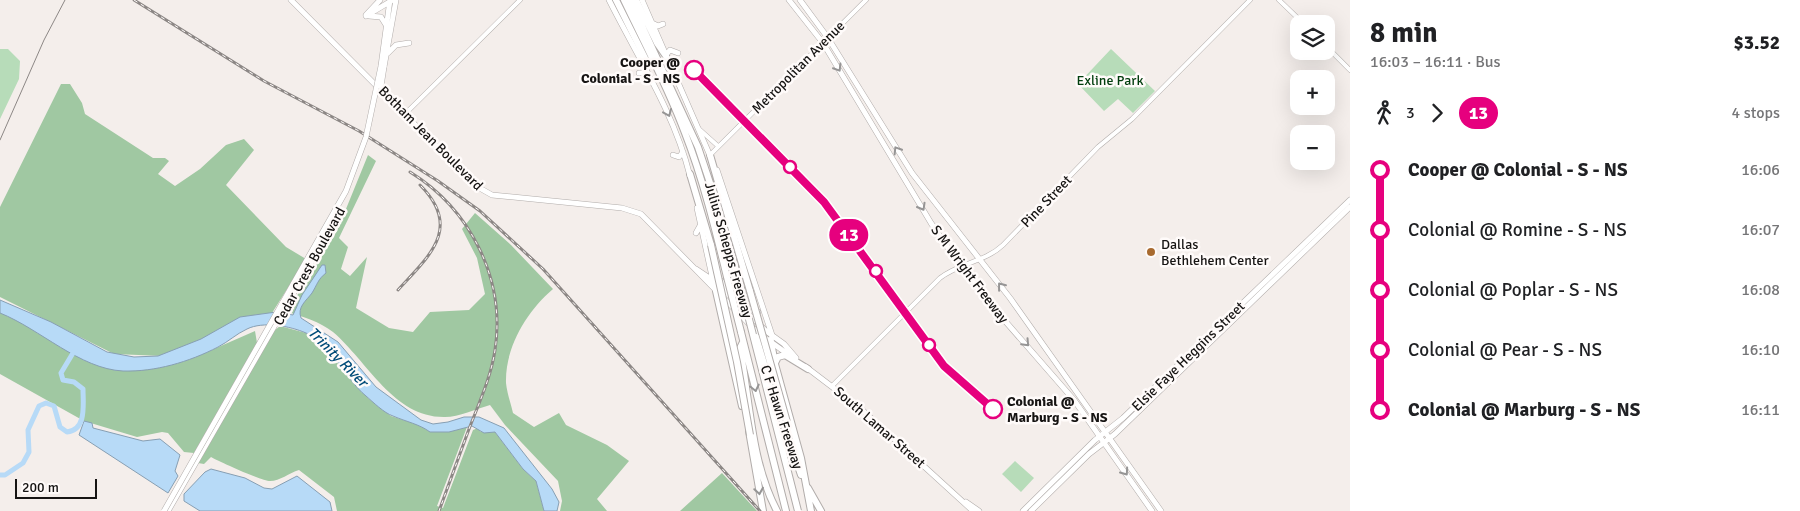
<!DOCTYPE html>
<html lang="en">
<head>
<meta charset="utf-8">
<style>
  :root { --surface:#fff; --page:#f6f6f6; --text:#202124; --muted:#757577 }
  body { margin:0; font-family:Signika,sans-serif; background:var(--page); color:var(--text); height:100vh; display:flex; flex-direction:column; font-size:19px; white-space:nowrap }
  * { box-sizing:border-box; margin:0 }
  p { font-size:16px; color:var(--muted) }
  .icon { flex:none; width:28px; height:28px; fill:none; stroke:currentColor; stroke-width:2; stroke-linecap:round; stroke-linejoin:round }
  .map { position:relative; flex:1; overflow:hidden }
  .details { display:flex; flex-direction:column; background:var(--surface); width:450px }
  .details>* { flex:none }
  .badge { padding:0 10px; border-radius:16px; font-size:18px; line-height:32px }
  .buttons { position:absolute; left:1290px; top:15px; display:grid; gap:10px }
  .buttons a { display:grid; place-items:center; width:45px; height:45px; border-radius:10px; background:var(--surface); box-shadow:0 5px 20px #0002; font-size:25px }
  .scale { position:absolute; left:15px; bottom:12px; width:82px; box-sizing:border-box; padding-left:5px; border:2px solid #161413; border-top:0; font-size:14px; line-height:18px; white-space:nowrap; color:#161413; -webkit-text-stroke:4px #fffbfa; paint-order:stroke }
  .map>.badge { position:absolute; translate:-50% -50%; box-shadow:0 0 0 2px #fff }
  .legs { display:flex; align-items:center; gap:8px; height:55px; padding:0 20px; font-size:16px }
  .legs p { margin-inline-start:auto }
  .summary { display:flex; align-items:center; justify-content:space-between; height:85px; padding:0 20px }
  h1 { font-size:28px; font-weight:700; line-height:38px }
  ul { padding:0 20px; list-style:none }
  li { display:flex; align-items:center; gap:18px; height:60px; font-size:19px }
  li i { display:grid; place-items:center; width:8px; height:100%; margin:0 6px; background:currentColor }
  li i::after { content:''; width:12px; height:12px; margin:-6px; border:4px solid; border-radius:50%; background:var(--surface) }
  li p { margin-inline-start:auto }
  li:first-child i { background:linear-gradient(#0000 50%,currentColor 0) }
  li:last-child i { background:linear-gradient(currentColor 50%,#0000 0) }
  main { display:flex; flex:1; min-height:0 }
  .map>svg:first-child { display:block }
  .green { fill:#b7dcb9 }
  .forest { fill:#a0c8a2 }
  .water { fill:#b7daf7; stroke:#879fb3 }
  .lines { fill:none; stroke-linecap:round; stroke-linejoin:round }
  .river { stroke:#b7daf7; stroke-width:5 }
  .minor-casing { stroke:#b1acaa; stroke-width:5 }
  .major-casing { stroke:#b1acaa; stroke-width:6 }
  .highway-casing { stroke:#b1acaa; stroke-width:8 }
  .minor { stroke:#fff; stroke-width:4 }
  .major { stroke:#fff; stroke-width:5 }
  .highway { stroke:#fff; stroke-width:6 }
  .tram { stroke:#8c8785; stroke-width:1 }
  .rail-casing { stroke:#8c8785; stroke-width:3 }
  .rail { stroke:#fffbfa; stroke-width:1; stroke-dasharray:4; stroke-linecap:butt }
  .major-bridge-casing { stroke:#b1acaa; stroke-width:6; stroke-linecap:butt }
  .highway-bridge-casing { stroke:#b1acaa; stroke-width:8; stroke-linecap:butt }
  .major-bridge { stroke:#fff; stroke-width:5 }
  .highway-bridge { stroke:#fff; stroke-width:6 }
  .oneway { stroke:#969595 }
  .line-1-casing { stroke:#fff; stroke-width:11 }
  .line-1 { stroke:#e6007e; stroke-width:8 }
  .stop-1-dot { fill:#fff; stroke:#e6007e; stroke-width:2.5 }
  .poi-dot { fill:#a86a2f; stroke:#fffbfa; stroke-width:2 }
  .labels { text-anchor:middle; stroke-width:5; stroke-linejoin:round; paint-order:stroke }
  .stop-label { font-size:14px; font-weight:bold; fill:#161413; stroke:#fffbfa; text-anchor:end }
  .street-label { font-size:14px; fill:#161413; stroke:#fffbfa }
  .park-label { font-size:14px; fill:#003e0d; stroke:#fffbfa }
  .poi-label { font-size:14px; fill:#161413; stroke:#fffbfa; text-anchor:start }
  .water-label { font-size:15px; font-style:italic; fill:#004b78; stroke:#fffbfa }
</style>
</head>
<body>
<main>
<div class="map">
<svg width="1350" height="511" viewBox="0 0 1350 511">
  <rect width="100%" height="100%" fill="#f4eeeb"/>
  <path class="green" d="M0 49H8L20 61 19 79 0 119Z
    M1111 49 1155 91 1133 113 1118 99 1104 111 1078 84Z
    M1015 461 1034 478 1021 492 1002 474Z"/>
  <path class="forest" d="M61 84H70L82 103 85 114 153 158H165L169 161 158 174 175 186 200 169 226 145 244 139 254 150 226 185 286 247 306 259 272 313 163 356 114 354 0 297V207Z
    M368 155 376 161 339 238 348 247 341 269 350 276 367 257 356 308 389 328 413 332 430 312 469 310 485 294 477 258 462 229 475 213 511 245 553 289C527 311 505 347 506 383 507 393 511 404 513 413L534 427 559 413 566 425 607 445 629 461 597 499 607 511H560L562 501 558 481 505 425 490 405C476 409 459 417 445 417 394 418 368 362 333 332 320 322 302 316 287 312L337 231Z
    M0 310 67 346 74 355 168 365 207 352 255 331 257 343 194 453 184 452 168 433 162 432 137 437 84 421 0 374Z
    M280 326 306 333 318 341 368 398 391 416 422 426 428 431 467 427 437 506 443 508 473 430 478 428 481 432H495L523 469 536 481 544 511H337L334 497 299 470C289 473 280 481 270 481 262 481 220 462 211 457L204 464 198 463 274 331Z
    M722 473 757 511H680Z"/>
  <path class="water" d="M322 265H325L326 273C318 279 317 285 312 293 306 301 297 307 301 318L338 342 376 387 421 420 433 424 448 422 464 417H479L504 428 552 489 559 502 557 511H544L536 481 523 469 495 432 484 433 472 426 449 432H430C419 424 407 422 393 416 384 413 373 402 366 396 344 378 333 345 306 333 290 326 263 321 247 329 236 334 228 342 218 347 189 362 155 372 123 371 80 369 40 329 0 313V300L51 322 107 352 134 357 158 356 201 339 240 317 276 312 293 315 302 295Z
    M84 421 92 423 93 428 143 441 160 439 180 455 175 471 178 476 168 493 79 435Z
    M211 469 245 478 264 488 272 489 297 476 330 502 332 511H200L184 501V494L205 472Z"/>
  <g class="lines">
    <path class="river" d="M0 475H5L23 463 29 452 28 430 39 406 46 403 54 406 60 427 67 432C87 430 83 404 83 389L74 382 63 380 61 373 76 348"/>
    <defs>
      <path id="minor" d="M1279 0 1304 24
        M1326 46 1350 70
        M405 114 520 0
        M699 129 718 146
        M710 155 866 0
        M833 385 940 278C959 263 985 262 1003 245L1098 147 1132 119 1250 0"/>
      <path id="major" d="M291 0 476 186 492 195 622 208 641 214 757 332 789 355
        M609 0C638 58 674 112 690 176
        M642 0 711 158
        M789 0 823 43 931 223 956 260 985 298 1074 400 1152 511
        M800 0 828 38 912 173 1010 298 1161 511
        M366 15 380 0
        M366 16 391 1
        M369 16 381 17 386 25
        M652 23 658 26 663 24
        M388 53 396 45 409 43
        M666 55 670 50 678 53
        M381 66 390 0
        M384 67 396 0
        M639 73H644L647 69
        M673 155 679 157 683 152
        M717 170 772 335 771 342
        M697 208 715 290
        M696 233 701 224
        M696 269 714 281
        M718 278 751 311 758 312
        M720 287 766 331 784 344 796 358
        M806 367 860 408 973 511
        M966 502 979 511
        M168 511 340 212
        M1023 511 1095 440 1123 418 1350 200
        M1031 511 1089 454 1115 434 1350 207"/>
      <path id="highway" d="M616 0 645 58 644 63
        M624 0C645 44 668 87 685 133 703 179 715 228 727 277
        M630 0 698 147 717 204 740 284
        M636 0 657 43 666 56
        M710 155 750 291
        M690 174 711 245
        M716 291 742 406
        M741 332 786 511
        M743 342 740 348C750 402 751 462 777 511
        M771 342 775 364 801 458 811 511
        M775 363 778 357 785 355 808 369
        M770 383 801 475
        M749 431 763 511
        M808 488 821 511"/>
    </defs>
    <use href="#minor" class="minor-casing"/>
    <use href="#major" class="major-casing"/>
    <use href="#highway" class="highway-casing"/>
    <use href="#minor" class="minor"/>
    <use href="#major" class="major"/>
    <use href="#highway" class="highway"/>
    <path class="tram" d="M0 140 44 40 65 0"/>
    <defs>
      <path id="rail" d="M134 0 264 81 359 131 438 181 480 211 543 269 760 511
        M410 172C470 209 506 279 495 350 491 377 479 403 469 429 459 456 449 484 439 511
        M398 290C429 256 463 228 420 185"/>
    </defs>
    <use href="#rail" class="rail-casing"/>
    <use href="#rail" class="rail"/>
    <defs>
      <path id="major-bridge" d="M381 86 384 67
        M164 511 346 191 366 137 381 66"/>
      <path id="highway-bridge" d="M711 245 737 362 750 435
        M727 277 741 332
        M740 284 798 511
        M750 291 787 422
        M756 337 770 383"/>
    </defs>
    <use href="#major-bridge" class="major-bridge-casing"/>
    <use href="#highway-bridge" class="highway-bridge-casing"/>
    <use href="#major-bridge" class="major-bridge"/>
    <use href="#highway-bridge" class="highway-bridge"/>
  </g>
  <defs><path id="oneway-chevron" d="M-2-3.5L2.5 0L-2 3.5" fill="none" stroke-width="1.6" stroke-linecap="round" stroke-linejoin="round" transform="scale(1.25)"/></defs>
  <g class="oneway">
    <use href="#oneway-chevron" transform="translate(838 68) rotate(58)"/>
    <use href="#oneway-chevron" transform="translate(668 113) rotate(67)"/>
    <use href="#oneway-chevron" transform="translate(897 150) rotate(-122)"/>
    <use href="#oneway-chevron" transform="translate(922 207) rotate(60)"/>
    <use href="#oneway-chevron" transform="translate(1001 286) rotate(-128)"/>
    <use href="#oneway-chevron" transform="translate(1026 343) rotate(47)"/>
    <use href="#oneway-chevron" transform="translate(755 388) rotate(77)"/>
    <use href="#oneway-chevron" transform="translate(1125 472) rotate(55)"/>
    <use href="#oneway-chevron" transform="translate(759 491) rotate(81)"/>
  </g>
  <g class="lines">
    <defs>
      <path id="line-1" d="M694 70 824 202 944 366 993 409"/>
    </defs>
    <use href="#line-1" class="line-1-casing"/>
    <use href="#line-1" class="line-1"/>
  </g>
  <g class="stop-1-dot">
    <circle cx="694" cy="70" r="9"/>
    <circle cx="790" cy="167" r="6"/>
    <circle cx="876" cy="271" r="6"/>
    <circle cx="929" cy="345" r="6"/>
    <circle cx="993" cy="409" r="9"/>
  </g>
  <circle class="poi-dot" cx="1151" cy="252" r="5"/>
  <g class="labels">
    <g class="stop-label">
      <text x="680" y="67">Cooper @<tspan x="680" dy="16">Colonial - S - NS</tspan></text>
      <text x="1007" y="406" text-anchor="start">Colonial @<tspan x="1007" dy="16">Marburg - S - NS</tspan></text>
    </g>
    <g class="street-label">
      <text transform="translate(798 67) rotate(-45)" y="5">Metropolitan Avenue</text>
      <text transform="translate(431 138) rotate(45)" y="5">Botham Jean Boulevard</text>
      <text transform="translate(1046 201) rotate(-46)" y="5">Pine Street</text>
      <text transform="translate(729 250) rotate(74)" y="5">Julius Schepps Freeway</text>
      <text transform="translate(309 266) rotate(-61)" y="5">Cedar Crest Boulevard</text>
      <text transform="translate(970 274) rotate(53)" y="5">S M Wright Freeway</text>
      <text transform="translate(1188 356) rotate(-44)" y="5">Elsie Faye Heggins Street</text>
      <text transform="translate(782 417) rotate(72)" y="5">C F Hawn Freeway</text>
      <text transform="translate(880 427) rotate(41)" y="5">South Lamar Street</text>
    </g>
    <g class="park-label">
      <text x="1110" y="85">Exline Park</text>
    </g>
    <g class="poi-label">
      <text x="1161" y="249">Dallas<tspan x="1161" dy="16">Bethlehem Center</tspan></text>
    </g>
    <g class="water-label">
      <text transform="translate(338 357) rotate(45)" y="5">Trinity River</text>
    </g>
  </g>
</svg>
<div class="buttons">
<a><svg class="icon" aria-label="layers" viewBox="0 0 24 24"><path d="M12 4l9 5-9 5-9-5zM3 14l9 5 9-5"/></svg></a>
<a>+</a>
<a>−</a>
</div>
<div class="scale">200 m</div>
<b class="badge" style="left:849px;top:235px;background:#e6007e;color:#fff">13</b>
</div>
<section class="details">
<div class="summary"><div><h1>8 min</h1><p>16:03 – 16:11 · Bus</p></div><b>$3.52</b></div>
<div class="legs"><svg class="icon" aria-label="walk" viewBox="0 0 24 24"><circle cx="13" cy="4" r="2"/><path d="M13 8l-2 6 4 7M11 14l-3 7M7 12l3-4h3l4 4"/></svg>3<svg class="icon" aria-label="forward" viewBox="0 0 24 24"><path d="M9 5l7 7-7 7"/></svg><b class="badge" style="background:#e6007e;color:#fff">13</b><p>4 stops</p></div>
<ul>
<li><i style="color:#e6007e"></i><b>Cooper @ Colonial - S - NS</b><p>16:06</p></li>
<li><i style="color:#e6007e"></i><span>Colonial @ Romine - S - NS</span><p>16:07</p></li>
<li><i style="color:#e6007e"></i><span>Colonial @ Poplar - S - NS</span><p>16:08</p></li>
<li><i style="color:#e6007e"></i><span>Colonial @ Pear - S - NS</span><p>16:10</p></li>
<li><i style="color:#e6007e"></i><b>Colonial @ Marburg - S - NS</b><p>16:11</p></li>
</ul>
</section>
</main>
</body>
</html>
